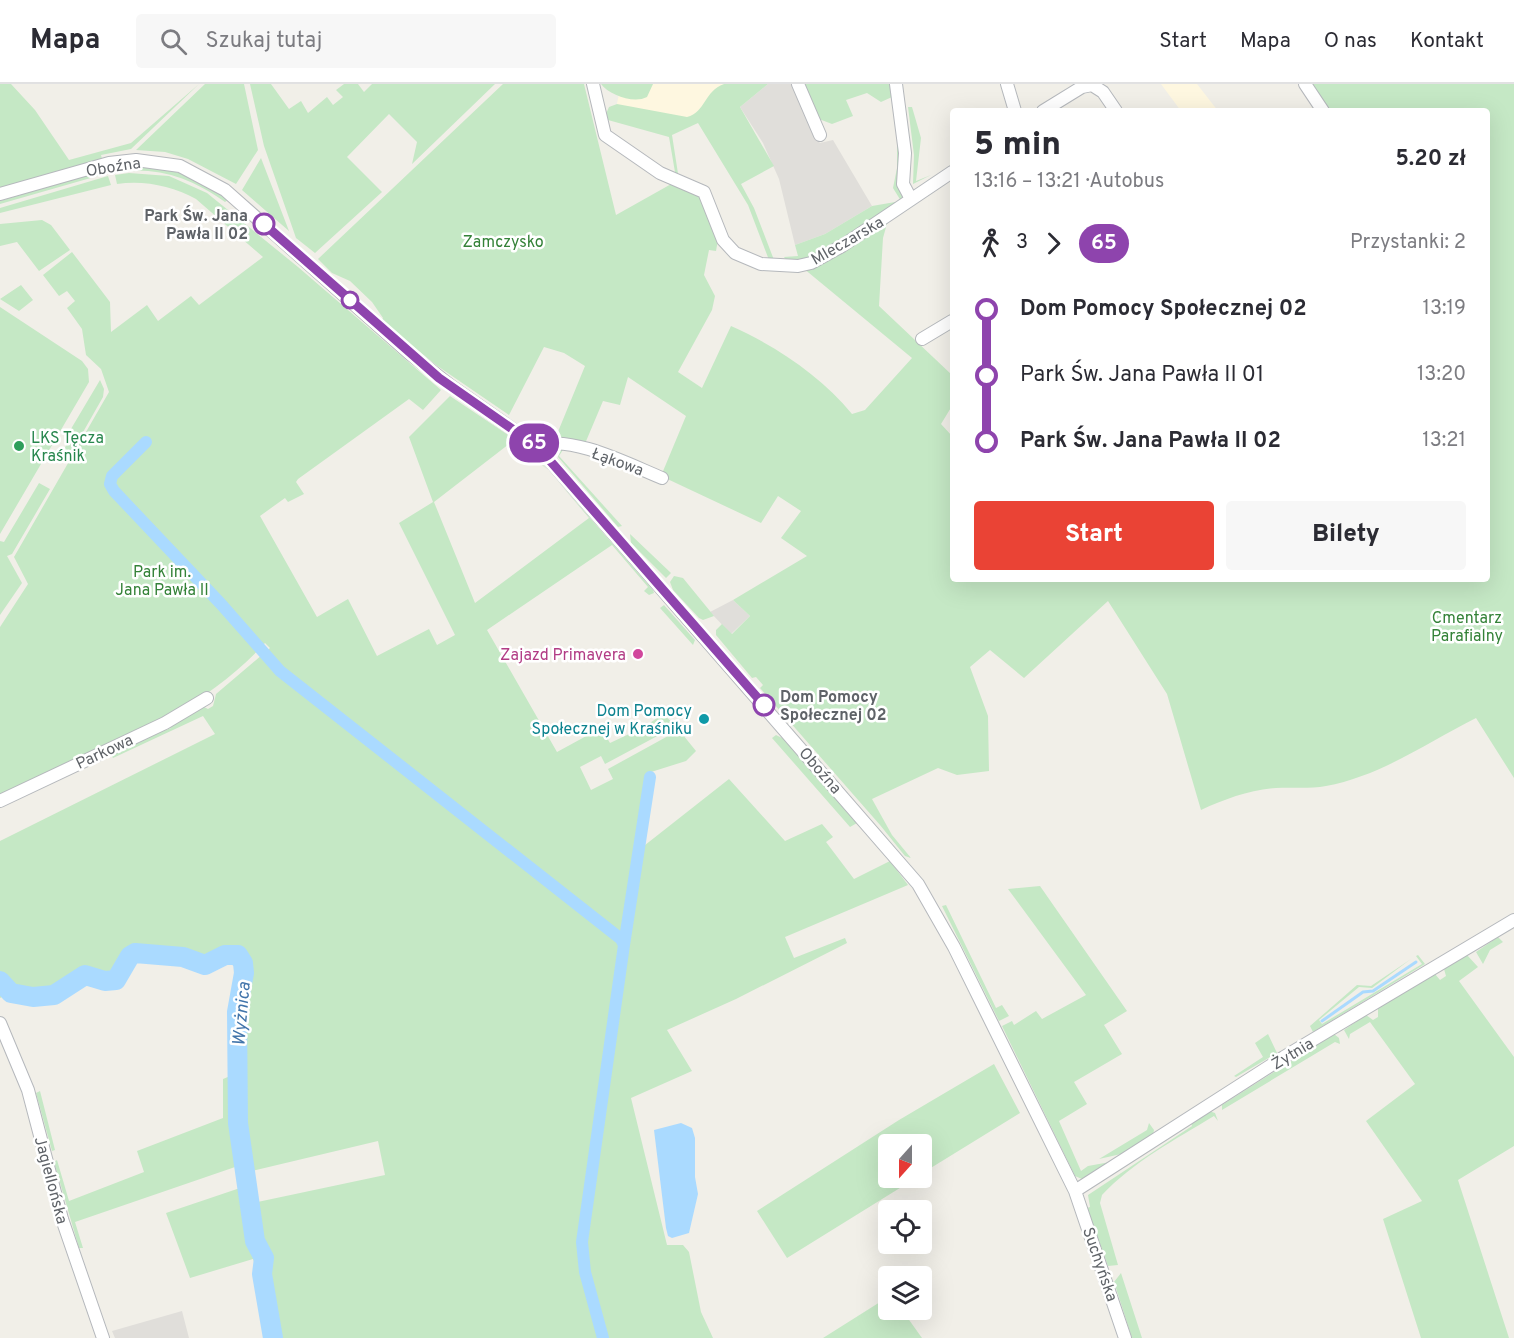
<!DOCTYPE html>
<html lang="pl">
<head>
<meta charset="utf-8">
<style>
  :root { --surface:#fff; --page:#f7f7f7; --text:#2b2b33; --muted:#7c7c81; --line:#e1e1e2; --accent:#ea4335 }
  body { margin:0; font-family:Overpass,sans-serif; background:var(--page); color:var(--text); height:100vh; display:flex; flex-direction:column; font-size:22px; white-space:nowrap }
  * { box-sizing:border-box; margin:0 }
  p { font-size:20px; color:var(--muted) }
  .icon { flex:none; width:33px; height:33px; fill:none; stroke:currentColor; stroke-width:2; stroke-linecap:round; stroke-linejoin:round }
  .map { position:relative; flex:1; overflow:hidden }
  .panel { position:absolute; left:950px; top:24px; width:540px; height:474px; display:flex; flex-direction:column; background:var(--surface); border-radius:6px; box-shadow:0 6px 24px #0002 }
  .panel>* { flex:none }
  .badge { padding:0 12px; border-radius:20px; font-size:21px; line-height:39px }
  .needle { width:39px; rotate:201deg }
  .buttons { position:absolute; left:878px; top:1050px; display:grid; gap:12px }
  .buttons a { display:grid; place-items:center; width:54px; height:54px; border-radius:6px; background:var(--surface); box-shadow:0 6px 24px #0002; font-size:30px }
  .map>.badge { position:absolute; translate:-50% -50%; box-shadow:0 0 0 3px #fff }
  .legs { display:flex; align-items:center; gap:9px; height:66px; padding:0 24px; font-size:20px }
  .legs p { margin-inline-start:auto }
  .summary { display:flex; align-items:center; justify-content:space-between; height:102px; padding:0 24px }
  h1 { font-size:33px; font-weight:800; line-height:45px }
  .action { display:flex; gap:12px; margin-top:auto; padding:12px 24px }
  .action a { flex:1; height:69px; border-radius:6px; background:var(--accent); color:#fff; font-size:24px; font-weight:800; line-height:69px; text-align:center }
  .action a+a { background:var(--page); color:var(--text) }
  ul { padding:0 24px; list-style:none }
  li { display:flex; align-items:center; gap:21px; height:66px; font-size:22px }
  li i { display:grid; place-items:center; width:9px; height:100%; margin:0 8px; background:currentColor }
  li i::after { content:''; width:15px; height:15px; margin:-8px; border:4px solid; border-radius:50%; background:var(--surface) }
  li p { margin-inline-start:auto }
  li:first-child i { background:linear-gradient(#0000 50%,currentColor 0) }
  li:last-child i { background:linear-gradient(currentColor 50%,#0000 0) }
  header { display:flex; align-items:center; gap:36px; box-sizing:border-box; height:84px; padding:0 30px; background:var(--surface); border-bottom:2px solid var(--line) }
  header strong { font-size:28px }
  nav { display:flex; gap:33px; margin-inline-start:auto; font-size:21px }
  .search { width:420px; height:54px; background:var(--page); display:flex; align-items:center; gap:15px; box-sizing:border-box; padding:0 21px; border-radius:6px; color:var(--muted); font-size:22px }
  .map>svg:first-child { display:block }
  .commercial { fill:#fef7e0 }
  .industrial { fill:#e0deda }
  .green { fill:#c5e8c5; fill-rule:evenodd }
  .water { fill:#aadaff }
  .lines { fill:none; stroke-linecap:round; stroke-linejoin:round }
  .stream { stroke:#aadaff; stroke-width:3 }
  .canal { stroke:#aadaff; stroke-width:12 }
  .river { stroke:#aadaff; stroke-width:20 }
  .minor-casing { stroke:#b5b8bc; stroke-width:14 }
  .minor { stroke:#fff; stroke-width:12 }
  .line-1-casing { stroke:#fff; stroke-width:14 }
  .line-1 { stroke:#8e44ad; stroke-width:9 }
  .stop-1-dot { fill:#fff; stroke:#8e44ad; stroke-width:3 }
  .leisure-dot { fill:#2e9e5b; stroke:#fff; stroke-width:2 }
  .hotel-dot { fill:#d1479c; stroke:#fff; stroke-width:2 }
  .culture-dot { fill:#0f9aa8; stroke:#fff; stroke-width:2 }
  .labels { text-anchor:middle; stroke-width:5; stroke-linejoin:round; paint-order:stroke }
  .street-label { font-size:16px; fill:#5f6368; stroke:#fff }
  .stop-label { font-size:16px; font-weight:bold; fill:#5f6368; stroke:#fff; text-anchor:end }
  .park-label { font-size:16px; fill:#348238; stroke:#fff }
  .leisure-label { font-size:16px; fill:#27864d; stroke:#fff; text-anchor:start }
  .hotel-label { font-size:16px; fill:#b23c85; stroke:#fff; text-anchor:end }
  .culture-label { font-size:16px; fill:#0d838f; stroke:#fff; text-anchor:end }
  .water-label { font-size:18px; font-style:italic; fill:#4174aa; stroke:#fff }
</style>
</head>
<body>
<header>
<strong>Mapa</strong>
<div class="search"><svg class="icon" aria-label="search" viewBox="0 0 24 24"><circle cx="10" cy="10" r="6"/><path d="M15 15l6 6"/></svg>Szukaj tutaj</div>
<nav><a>Start</a><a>Mapa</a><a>O nas</a><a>Kontakt</a></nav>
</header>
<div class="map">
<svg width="1514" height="1254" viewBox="0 0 1514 1254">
  <rect width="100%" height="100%" fill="#f1efe8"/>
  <path class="commercial" d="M608 0H768L698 39 615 28 620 6Z
    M1161 0H1197L1218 27H1181Z"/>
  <path class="industrial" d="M768 0H793L813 51 820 59 833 56 872 122 825 150 795 161 779 95 763 59 740 23Z
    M733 516 750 532 731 550 710 528Z
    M182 1227 189 1254H115L112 1247Z"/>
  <path class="green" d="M0 0H11L35 26 69 76 131 59 199 0 131 65 101 71 102 75 0 104Z
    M205 0H244L258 66 236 100 188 75 165 68 136 66Z
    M250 0H271L289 25 301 17 308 29 327 13 333 21 343 13 336 6 344 0H358L364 8 372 0H495L412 80 417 58 389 30 347 73 382 108 315 169 296 154 264 62Z
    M503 0H584L616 131 673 99 699 108 719 150 716 167 709 166 704 191 715 212 712 226 678 288 702 304 731 242C776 262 821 292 852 330L865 326 912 274 803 184 888 136 883 154 879 222 952 291V322L941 340 952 352V495H1486V27H1329L1310 0H1514V694L1476 634C1428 658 1381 692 1326 702 1310 705 1292 703 1276 704 1250 706 1225 715 1201 726L1167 610 1108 517 1024 594 990 566 970 583 988 632 989 687 957 691 938 684 872 715 892 751 911 774 905 772 880 741 760 604 763 601 756 593 752 594 716 551V546L722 540 732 550 750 532 733 516 807 472 781 454 801 427 778 412 761 439 661 392 686 332 628 293 620 321 603 317 584 362 555 355 585 282 564 269 544 263 509 331 436 281 381 237 383 234 372 218 350 197 332 189 318 175Z
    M601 0H653L647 13C634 20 609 11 601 0Z
    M724 0H768L740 23 774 82 741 100 754 124 774 176H769L748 121 698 39 672 51 679 96 676 94 669 53 608 36 605 32 609 23 617 20 687 33C706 28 704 7 724 0Z
    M803 0H892L893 21 892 13 881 18 867 9 846 16 853 32 832 40 819 35Z
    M908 23H912L921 54 916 97 931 91 913 100 914 71Z
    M897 55H899C901 70 899 83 899 98 899 106 904 109 903 116 873 142 828 180 787 177L784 173 798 172 795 161 825 150 872 122 901 117 893 104 897 84Z
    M261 74 289 147 242 106Z
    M143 82C172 86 208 93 228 116L225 118C190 93 157 82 114 88L113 84Z
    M107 85 108 89 0 120V117Z
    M129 89 169 92 207 109 298 183 441 306 423 326 409 315 298 395 296 398 304 410 288 418 285 414 260 432 317 533 348 515 377 572 429 545 437 561 455 551 399 439 433 418 409 353 450 312 523 361 548 386 513 357 434 418 475 519 589 434 556 395 653 506 654 509 649 511 644 507 648 503 612 461 487 546 557 668 601 644 610 659 644 643 663 630 676 642 605 680 601 672 580 683 591 706 613 695 608 685 679 646 696 667 686 677 651 688 640 765 729 695 785 757 822 740 833 753 826 758 854 795 890 777 857 739 850 743 772 654 776 651 784 655C826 702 870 749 908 801L785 853 794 874 845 854 847 859 736 915 667 946 692 987 631 1014 667 1161H683L689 1168 701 1228 713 1254H605L589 1203 601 1254H272L261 1198 253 1175 190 1194 166 1129 240 1104 238 1082 75 1138 83 1164H79L54 1078 57 1076 69 1117 144 1088 137 1067 223 1034V995L235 990 243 879 238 871H225L205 881 183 873 135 869 130 872 116 896 105 897 85 891C72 897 64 910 47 912 30 915 15 906 0 914V757L215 650 203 632 113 674 110 669 164 643 166 646 171 644 169 641 202 622 208 625 213 622 216 610 270 564 265 559C195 635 92 671 0 714V543L28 500 14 473 109 308 101 285 86 271 82 245 67 224 75 217 67 207 59 212 43 191 72 168 110 218 111 248 147 221 158 237 191 212 199 221 263 173 196 115C172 102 144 96 117 100L115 91ZM378 1057 385 1091 253 1119 248 1088Z
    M108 92 111 101 0 129V124Z
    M42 136 51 141 70 166 39 187 17 158 0 162V140Z
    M21 201 33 216 19 227 0 215Z
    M0 223 82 277 88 285 89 298 0 450Z
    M100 296 104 305 103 313 70 371 63 367 68 358 65 355Z
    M566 361 559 372 622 442 618 443 558 373 560 363Z
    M39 399 50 405 12 470 7 472 22 499 0 531V457L4 458Z
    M630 450 671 489 666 494 631 459Z
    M674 492 683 494 714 532 703 536 699 534 673 506 670 498Z
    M664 521 695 556 693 561 660 524Z
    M1040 802 1127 927 1104 941 1122 970 1074 998 1087 1020 1059 1037 1081 1087 1088 1082 1110 1078 1082 1095 1075 1092 1002 942 1012 937 1014 941 1036 927 1042 935 1086 911 1008 805Z
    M946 821 996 924 1002 921 1009 932 999 937 942 822Z
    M1498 853 1503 858 1490 866 1483 880 1476 868Z
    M1418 871 1425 880 1313 948 1310 942 1357 901 1371 902 1411 875 1372 904 1359 903 1319 936 1322 940 1422 880 1416 872Z
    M1467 871 1478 883 1459 897 1514 973V1062L1458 1096 1509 1254H1421L1383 1135 1422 1117 1366 1037 1415 1000 1370 938 1350 950 1349 955 1344 946 1366 931 1373 936 1378 933V924L1435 890 1440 896 1446 892 1444 885Z
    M1268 950 1277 969 1236 993 1234 992 1263 973 1255 959Z
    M1334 950 1339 954 1340 960 1335 958 1222 1026V1021Z
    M994 980 1020 1029 921 1090V1060H888V1094H916L787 1174 757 1127 899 1036Z
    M40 1007 55 1066 52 1067 36 1009Z
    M1209 1027 1215 1029 1218 1037 1214 1032C1176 1055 1133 1078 1102 1111L1100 1119 1118 1181 1108 1182 1087 1124 1090 1123 1088 1111 1192 1042 1191 1039Z
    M1149 1039 1154 1046 1153 1051 1121 1070 1099 1075 1147 1046Z
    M1121 1189 1142 1254H1132L1114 1198Z
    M888 1213V1226H902L922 1254H823Z"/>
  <path class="water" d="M681 1039 692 1044 695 1054V1093L698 1110 689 1149 672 1154 668 1152 666 1144 654 1046Z"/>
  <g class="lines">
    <path class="stream" d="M1322 937 1363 908 1373 907 1416 878"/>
    <path class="canal" d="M146 358 112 392 110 400 114 407 221 520 280 587 621 855 624 861 582 1158 585 1188 603 1254
      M624 861 650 693"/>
    <path class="river" d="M0 897 11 909 33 913 54 911 85 891 105 897 116 896 130 872 135 869 183 873 205 881 225 871H238L243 879 244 889 237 928 238 1039 255 1157 264 1174 262 1190 273 1254"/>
    <defs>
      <path id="minor" d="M593 0 605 51 660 89 704 108 723 156 735 169 761 180 798 182 811 179 842 162 952 88
        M798 0 820 51
        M896 0 905 69 903 100 911 115
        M1007 0 1015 27
        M1305 0 1323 27
        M1043 27 1082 3 1092 1 1103 8 1116 27
        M0 110 109 79 136 76 180 82 225 106 409 269 451 302 538 363 918 800 954 863 1075 1107 1125 1254
        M922 255 952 237
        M538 363C569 349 632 382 662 394
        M0 717 165 639 207 614
        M0 939 28 1006 62 1135 103 1254
        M1075 1107 1284 973 1514 836"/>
    </defs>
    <use href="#minor" class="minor-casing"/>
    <use href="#minor" class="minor"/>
  </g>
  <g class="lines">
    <defs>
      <path id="line-1" d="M264 140 439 294 538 363 764 621"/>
    </defs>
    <use href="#line-1" class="line-1-casing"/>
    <use href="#line-1" class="line-1"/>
  </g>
  <g class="stop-1-dot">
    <circle cx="264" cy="140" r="10"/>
    <circle cx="350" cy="216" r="8"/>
    <circle cx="764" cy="621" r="10"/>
  </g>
  <circle class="leisure-dot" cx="19" cy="362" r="6"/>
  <circle class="hotel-dot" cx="638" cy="570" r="6"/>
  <circle class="culture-dot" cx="704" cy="635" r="6"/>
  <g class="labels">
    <g class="street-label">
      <text transform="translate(113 82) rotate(-9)" y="6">Oboźna</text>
      <text transform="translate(847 156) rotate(-30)" y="6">Mleczarska</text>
      <text transform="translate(618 377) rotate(20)" y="6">Łąkowa</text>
      <text transform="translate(104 667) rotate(-25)" y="6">Parkowa</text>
      <text transform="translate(821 686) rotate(49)" y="6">Oboźna</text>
      <text transform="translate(1292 969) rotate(-31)" y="6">Żytnia</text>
      <text transform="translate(52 1096) rotate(75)" y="6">Jagiellońska</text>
      <text transform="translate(1101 1180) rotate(71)" y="6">Suchyńska</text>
    </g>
    <g class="stop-label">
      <text x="248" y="137">Park Św. Jana<tspan x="248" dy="18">Pawła II 02</tspan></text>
      <text x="780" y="618" text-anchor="start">Dom Pomocy<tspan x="780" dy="18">Społecznej 02</tspan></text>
    </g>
    <g class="park-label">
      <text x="503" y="163">Zamczysko</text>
      <text x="162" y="493">Park im.<tspan x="162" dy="18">Jana Pawła II</tspan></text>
      <text x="1467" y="539">Cmentarz<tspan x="1467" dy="18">Parafialny</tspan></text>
    </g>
    <g class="leisure-label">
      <text x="31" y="359">LKS Tęcza<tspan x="31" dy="18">Kraśnik</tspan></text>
    </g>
    <g class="hotel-label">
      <text x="626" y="576">Zajazd Primavera</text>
    </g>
    <g class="culture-label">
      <text x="692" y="632">Dom Pomocy<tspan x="692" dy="18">Społecznej w Kraśniku</tspan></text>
    </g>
    <g class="water-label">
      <text transform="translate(241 930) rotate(-85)" y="6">Wyżnica</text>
    </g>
  </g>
</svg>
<div class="buttons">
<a><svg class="needle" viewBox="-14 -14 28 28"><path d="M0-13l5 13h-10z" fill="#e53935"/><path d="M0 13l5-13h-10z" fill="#7c7c81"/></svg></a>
<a><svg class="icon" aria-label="locate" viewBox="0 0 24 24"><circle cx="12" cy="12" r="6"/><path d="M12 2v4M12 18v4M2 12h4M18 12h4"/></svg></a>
<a><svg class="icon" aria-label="layers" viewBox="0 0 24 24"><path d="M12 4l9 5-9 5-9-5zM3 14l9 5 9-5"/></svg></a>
</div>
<b class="badge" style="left:534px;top:359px;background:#8e44ad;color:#fff">65</b>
<section class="panel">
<div class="summary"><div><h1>5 min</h1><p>13:16 – 13:21 · Autobus</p></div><b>5.20 zł</b></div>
<div class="legs"><svg class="icon" aria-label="walk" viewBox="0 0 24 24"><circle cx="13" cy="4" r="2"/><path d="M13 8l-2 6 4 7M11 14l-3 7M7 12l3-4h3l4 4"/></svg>3<svg class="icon" aria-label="forward" viewBox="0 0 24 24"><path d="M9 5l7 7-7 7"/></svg><b class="badge" style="background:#8e44ad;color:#fff">65</b><p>Przystanki: 2</p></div>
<ul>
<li><i style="color:#8e44ad"></i><b>Dom Pomocy Społecznej 02</b><p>13:19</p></li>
<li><i style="color:#8e44ad"></i><span>Park Św. Jana Pawła II 01</span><p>13:20</p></li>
<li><i style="color:#8e44ad"></i><b>Park Św. Jana Pawła II 02</b><p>13:21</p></li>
</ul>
<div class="action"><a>Start</a><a>Bilety</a></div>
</section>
</div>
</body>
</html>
